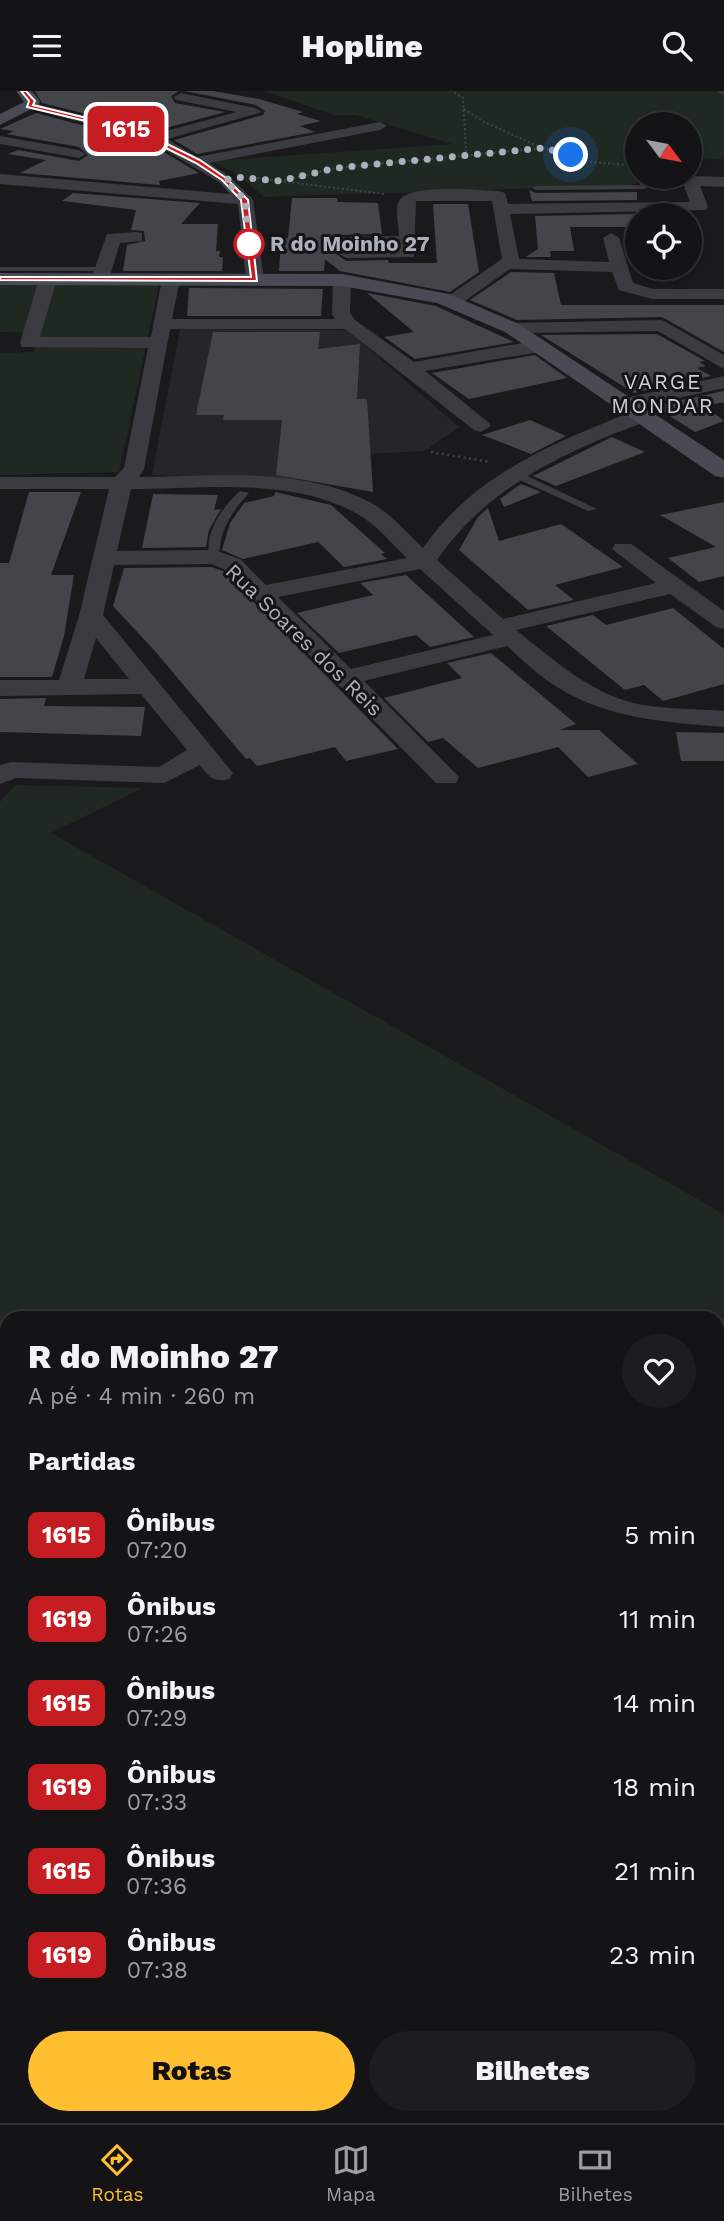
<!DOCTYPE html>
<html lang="pt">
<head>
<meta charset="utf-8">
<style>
  :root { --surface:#141416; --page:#1d1d1f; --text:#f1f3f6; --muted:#9d9ea1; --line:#333335; --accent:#ffbf30 }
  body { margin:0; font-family:"Work Sans",sans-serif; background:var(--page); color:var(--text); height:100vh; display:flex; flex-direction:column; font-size:26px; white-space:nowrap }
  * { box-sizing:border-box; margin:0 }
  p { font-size:23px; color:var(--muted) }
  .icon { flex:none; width:38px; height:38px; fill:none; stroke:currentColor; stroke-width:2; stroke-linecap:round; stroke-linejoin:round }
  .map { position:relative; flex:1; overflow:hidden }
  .drawer { position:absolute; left:0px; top:1220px; width:724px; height:814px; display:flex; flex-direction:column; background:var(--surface); border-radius:21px 21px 0 0; box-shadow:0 4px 10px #0003,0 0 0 2px var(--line) }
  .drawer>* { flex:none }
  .badge { padding:0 14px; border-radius:10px; font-size:24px; line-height:46px }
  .needle { width:46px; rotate:122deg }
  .buttons { position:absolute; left:625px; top:21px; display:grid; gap:14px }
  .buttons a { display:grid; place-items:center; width:77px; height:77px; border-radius:50%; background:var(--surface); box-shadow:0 4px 10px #0003,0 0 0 2px var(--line); font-size:35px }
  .you { position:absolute; width:35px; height:35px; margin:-18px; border:5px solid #fff; border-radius:50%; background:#1a73e8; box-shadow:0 0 0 10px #1a73e833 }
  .map>.badge { position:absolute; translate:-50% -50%; box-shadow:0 0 0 4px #fff }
  h2 { padding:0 28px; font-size:26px; line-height:63px }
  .round { display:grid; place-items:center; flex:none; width:74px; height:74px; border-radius:37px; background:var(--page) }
  .overview { display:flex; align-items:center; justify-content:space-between; height:119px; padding:0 28px }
  h1 { font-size:33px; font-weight:800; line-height:52px }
  .cta { display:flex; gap:14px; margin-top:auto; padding:14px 28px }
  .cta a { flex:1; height:80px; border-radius:42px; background:var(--accent); color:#111; font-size:28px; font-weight:800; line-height:80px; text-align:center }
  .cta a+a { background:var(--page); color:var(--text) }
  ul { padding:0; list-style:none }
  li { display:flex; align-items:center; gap:21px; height:84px; padding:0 28px }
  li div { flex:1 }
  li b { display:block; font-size:26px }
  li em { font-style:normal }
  li .badge { min-width:77px; font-weight:700; text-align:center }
  header { display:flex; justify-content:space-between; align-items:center; height:91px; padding:0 28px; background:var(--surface); font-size:32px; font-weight:800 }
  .menu { display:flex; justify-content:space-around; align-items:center; height:98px; border-top:2px solid var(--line); background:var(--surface); font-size:19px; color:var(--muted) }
  .menu a { display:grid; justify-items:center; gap:4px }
  .menu .current { color:var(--accent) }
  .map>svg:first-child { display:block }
  .built { fill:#26262a }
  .green { fill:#1f2921; fill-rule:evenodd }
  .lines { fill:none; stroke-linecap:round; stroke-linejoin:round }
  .stream { stroke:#2e3943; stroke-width:4.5 }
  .building { fill:#44454a }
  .path-far2 { stroke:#404349; stroke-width:2; stroke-dasharray:2 2.5; stroke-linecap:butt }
  .path-far1 { stroke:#404349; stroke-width:2.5; stroke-dasharray:2 3.5; stroke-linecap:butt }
  .path { stroke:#404349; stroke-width:6; stroke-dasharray:5 7; stroke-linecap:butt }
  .lane { fill:#3b3c42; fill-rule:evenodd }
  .street { fill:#3b3c42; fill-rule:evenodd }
  .secondary { fill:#484b53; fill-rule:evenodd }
  .line { fill:#c61d23; stroke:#fff; stroke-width:2 }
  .walk { stroke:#abb0be; stroke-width:7; stroke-dasharray:0 12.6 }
  .stop-dot { fill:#fff; stroke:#c61d23; stroke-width:3.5 }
  .labels { text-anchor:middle; stroke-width:6; stroke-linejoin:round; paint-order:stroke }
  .far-stop-label { font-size:21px; font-weight:bold; fill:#abb0be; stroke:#151518; text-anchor:start }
  .far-neighbourhood-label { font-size:21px; letter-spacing:2px; fill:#cdd0d9; stroke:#151518 }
  .far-street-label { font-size:21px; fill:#abb0be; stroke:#151518 }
</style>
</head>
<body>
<header><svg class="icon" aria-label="menu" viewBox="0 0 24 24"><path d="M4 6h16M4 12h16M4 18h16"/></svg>Hopline<svg class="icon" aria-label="search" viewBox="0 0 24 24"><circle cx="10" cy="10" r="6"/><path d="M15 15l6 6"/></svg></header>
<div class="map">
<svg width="724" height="2032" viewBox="0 0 724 2032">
  <rect width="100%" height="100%" fill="#1a1a1d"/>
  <path class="built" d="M180 238 347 239 459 336 425 360 313 366 316 389 152 384Z"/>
  <path class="green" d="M264 0H724V68L690 69V33H637V71L625 72 638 91 632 94 264 106 240 85 212 70 452 53 356 24H334Z
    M0 194H159L119 381 0 384V262L34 261 39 242 0 241Z
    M15 694 142 697 51 742 724 1123V2032H0V711ZM7 1227H718V2026H7Z"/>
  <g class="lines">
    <path class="stream" d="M720 0 724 1"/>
  </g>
  <path class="building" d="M35 0H179L171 5 175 12 225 21 155 40 42 12Z
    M184 0H213L259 8 303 21 297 23 321 30 300 35 315 41 197 63 174 49 263 24 265 20 256 14Z
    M36 22 149 52 199 82 159 90 160 94 20 82 46 69 8 63 18 59 79 70 88 64 79 56 12 44 7 43 14 40 0 38Z
    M529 99 536 102 637 101V109L532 110Z
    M73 102 200 112 181 133H218L216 160H220L219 166H223L222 180H123L127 154 145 150 144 140 131 139 136 119 62 110Z
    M292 107H337L338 111 378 112 382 143 338 144 335 162 346 170 388 169 389 172H437L433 113H468L479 181 450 201 340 180 325 168 324 180H279L281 147H288Z
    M637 123V136H570L574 160H550L551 166H526L538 158 535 125Z
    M511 181 554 182 561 214H724V261L662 226 517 229 470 209Z
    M189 197 323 198 321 225H187Z
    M367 202 436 215 514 251 415 268 384 246 414 241Z
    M213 241H320L318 258 360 253 357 308H367L373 401 276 384 282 329H223L224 324H196Z
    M657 243 705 270 699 271 706 275 697 277 711 285 634 302 541 244Z
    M535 264 567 287 469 308 432 282Z
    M724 300V311L705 315 724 330 695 341 654 315Z
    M530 329 566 345 531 363 482 344Z
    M612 346 645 361 556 395 533 385Z
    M521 393 541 401 504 416 500 408Z
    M29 401H81L51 484H74L64 545 52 586H0V472H9Z
    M275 401 331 414 385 462 381 463 387 468 344 476 318 451 243 468 222 459 230 432 244 412 274 405Z
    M153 403 218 404 214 419 221 418 209 439 206 456 142 457Z
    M724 411V485L699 491 668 467 716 456 660 424Z
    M488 417 499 450 561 433 623 476 555 494 574 509 528 519 459 459 478 426Z
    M211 476 223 480 398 658 346 670 335 656 257 675 250 667 246 668 154 559 113 515 124 477Z
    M406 484 474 546 430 556 416 544 339 562 297 522 373 504 360 492Z
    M673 517 724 558V593L663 610 644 594 625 599 546 535 593 524 606 534Z
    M491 562 576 633 560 639H599L638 673 588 686 558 656 478 677 443 647 428 651 384 607 462 587 447 572Z
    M46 607 44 615 145 616 141 645 0 641V608Z
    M676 641 724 642V670H681Z"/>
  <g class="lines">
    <path class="path-far2" d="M464 18 482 30 542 57
      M462 65 543 57 589 71 629 74
      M257 87 384 103
      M280 90 336 77 461 65 466 61 463 7 452 0"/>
    <path class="path-far1" d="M431 361 490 371"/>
    <path class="path" d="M718 1761 724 1750
      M545 2032 549 2026
      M691 2032 692 2026"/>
    <path class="lane" d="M638 86H644L647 91H691L695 93 691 95H648L645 98 536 99 532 97 536 95 640 94Z
      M0 176H103L107 178 103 180H0Z
      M511 381H519L597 418 588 420 511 385Z
      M240 400 249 402C231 422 220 438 219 466L210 468C203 443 222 416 240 400Z"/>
    <path class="street" d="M181 2 255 17 262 21 167 48 197 66 380 31 387 35 380 39 209 72 229 85 253 109 264 188 255 193 246 188 238 113 0 93V83L230 103 219 91 150 50 22 15 29 11 155 43 237 21 176 9 174 6Z
      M0 45 79 59 86 63 79 67 0 53Z
      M690 85 724 86V96L700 95 708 116 706 119 510 123 519 168 609 171 603 147 611 142 619 147 633 192 653 198H724V208H652L619 199 612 181 510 178 459 214H447L444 210 447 206 502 168 492 110H416L414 166 346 167 338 162 340 146 399 145C399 136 395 120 398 112 405 91 480 100 499 100L505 102 508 113 690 111 682 90ZM354 155H399V157H354Z
      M136 141 142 142V150L120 152 109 188 106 192H94L91 188 107 143Z
      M48 183 57 188 40 246H151L162 188 171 183 180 188 172 228H335L332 223 333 189 342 184 351 189 350 222 355 229 414 271 539 249 546 251 548 255 546 259 539 261 425 280 488 331 491 335 481 341 474 339 345 238H170L144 378 139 386C216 386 305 374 375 414 392 424 408 443 423 457 465 396 530 362 597 335 612 329 632 318 648 322L651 326 648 330C567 359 487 396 437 469L503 528 656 492 612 458 615 453H631L724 520V538L716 536 670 503 516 539C555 570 592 604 642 614 669 618 697 618 724 620V636C665 631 609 628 557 596 539 585 523 569 507 555L364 590 459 686 456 692H436L224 478 211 473 114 474 103 524 233 682 229 688C214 692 209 686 200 674L164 692 16 687 0 693V674L11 671 159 676 187 659 141 603 0 605V589H59L79 525 109 398H0V386H115L124 377 148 257 22 256 20 252 39 188ZM131 398C204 398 293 385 359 424 377 434 392 453 407 467L266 494 240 468 214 459 117 460ZM420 478 493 544 351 578 278 506ZM96 547 129 588H84Z
      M662 229 724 264V278L658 240 512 242 503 237 512 232Z
      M724 285V297L624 319 614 313 617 309Z"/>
    <path class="secondary" d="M16 0H32L40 10 39 14 0 34V23L24 11Z
      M0 182 342 183 449 203 519 233 724 369V387L715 385 505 241 437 212 342 195 0 194Z"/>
  </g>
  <path class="line" d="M21 0H26L35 10 33 14 141 40 200 69 226 87 248 109 257 190 0 189V186H251L241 109 222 89 196 72 136 42 27 16 29 10Z"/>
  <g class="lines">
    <path class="walk" d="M249 153 245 109 225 89 236 86 280 90 336 77 543 57 571 64"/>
  </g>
  <circle class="stop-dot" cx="249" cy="153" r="14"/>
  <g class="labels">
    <g class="far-stop-label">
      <text x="270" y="160">R do Moinho 27</text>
    </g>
    <g class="far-neighbourhood-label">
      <text x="663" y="298">VARGE<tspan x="663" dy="24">MONDAR</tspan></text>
    </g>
    <g class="far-street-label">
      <text transform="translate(304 549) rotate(44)" y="7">Rua Soares dos Reis</text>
    </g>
  </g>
</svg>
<div class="buttons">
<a><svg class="needle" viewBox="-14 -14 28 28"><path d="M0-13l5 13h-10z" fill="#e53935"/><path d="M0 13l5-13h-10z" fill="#9d9ea1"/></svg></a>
<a><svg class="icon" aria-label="locate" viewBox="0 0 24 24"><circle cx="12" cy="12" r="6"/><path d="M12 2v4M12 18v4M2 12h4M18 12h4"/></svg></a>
</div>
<div class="you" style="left:571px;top:64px"></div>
<b class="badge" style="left:126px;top:38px;background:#c61d23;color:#fff">1615</b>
<section class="drawer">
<div class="overview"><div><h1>R do Moinho 27</h1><p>A pé · 4 min · 260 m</p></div><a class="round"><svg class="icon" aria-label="heart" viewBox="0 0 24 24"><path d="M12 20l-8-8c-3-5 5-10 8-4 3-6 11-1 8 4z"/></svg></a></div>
<h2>Partidas</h2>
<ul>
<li><span class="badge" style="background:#c61d23;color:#fff">1615</span><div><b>Ônibus</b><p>07:20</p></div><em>5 min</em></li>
<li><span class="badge" style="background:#c61d23;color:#fff">1619</span><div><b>Ônibus</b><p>07:26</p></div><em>11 min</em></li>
<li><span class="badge" style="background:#c61d23;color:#fff">1615</span><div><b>Ônibus</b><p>07:29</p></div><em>14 min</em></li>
<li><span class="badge" style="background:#c61d23;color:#fff">1619</span><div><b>Ônibus</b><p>07:33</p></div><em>18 min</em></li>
<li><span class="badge" style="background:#c61d23;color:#fff">1615</span><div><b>Ônibus</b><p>07:36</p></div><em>21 min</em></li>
<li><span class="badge" style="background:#c61d23;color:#fff">1619</span><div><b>Ônibus</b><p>07:38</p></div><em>23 min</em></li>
</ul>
<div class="cta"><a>Rotas</a><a>Bilhetes</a></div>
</section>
</div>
<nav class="menu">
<a class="current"><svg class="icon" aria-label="directions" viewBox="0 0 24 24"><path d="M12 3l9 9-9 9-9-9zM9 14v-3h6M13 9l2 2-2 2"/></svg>Rotas</a>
<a><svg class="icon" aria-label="map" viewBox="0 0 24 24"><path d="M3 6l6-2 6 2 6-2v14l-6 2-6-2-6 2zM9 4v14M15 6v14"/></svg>Mapa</a>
<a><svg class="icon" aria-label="tickets" viewBox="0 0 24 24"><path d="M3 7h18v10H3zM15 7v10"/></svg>Bilhetes</a>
</nav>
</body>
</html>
